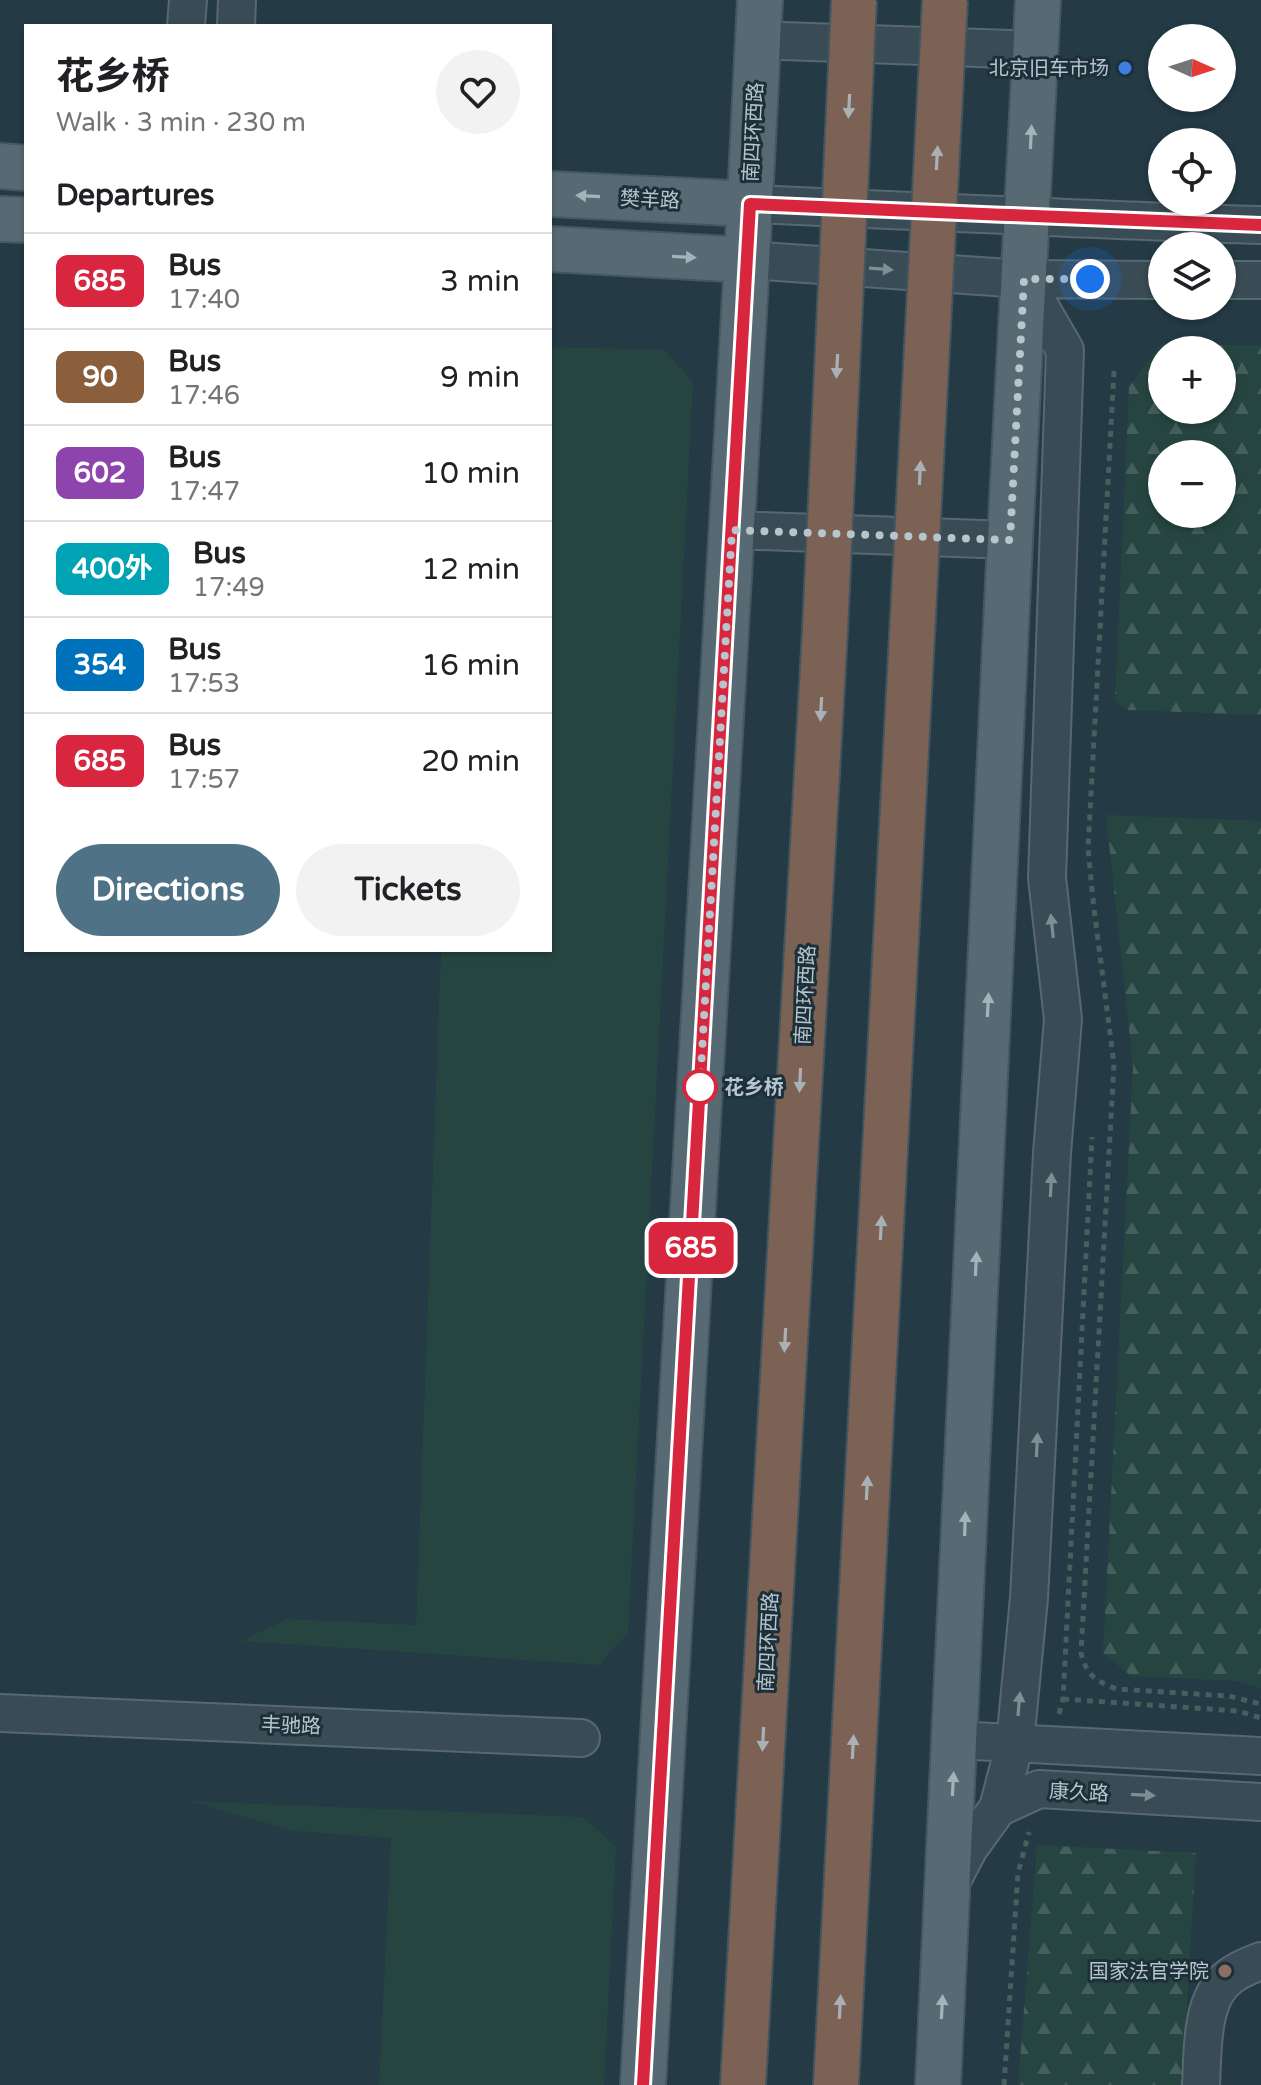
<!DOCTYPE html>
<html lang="en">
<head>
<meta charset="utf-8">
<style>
  :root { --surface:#fff; --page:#f2f2f2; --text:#202124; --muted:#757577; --line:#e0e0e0; --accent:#507287 }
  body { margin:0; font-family:"Varela Round","Noto Sans SC",sans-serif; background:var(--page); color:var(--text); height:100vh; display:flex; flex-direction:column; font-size:30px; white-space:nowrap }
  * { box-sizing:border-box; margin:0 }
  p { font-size:26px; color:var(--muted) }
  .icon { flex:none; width:44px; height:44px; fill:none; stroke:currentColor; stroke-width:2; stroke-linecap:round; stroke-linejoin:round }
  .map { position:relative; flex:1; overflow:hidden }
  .details { position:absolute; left:24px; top:24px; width:528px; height:928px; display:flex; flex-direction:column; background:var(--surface); border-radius:0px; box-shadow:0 2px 6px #0004 }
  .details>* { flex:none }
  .badge { padding:0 16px; border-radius:12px; font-size:28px; line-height:52px }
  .needle { width:52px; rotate:93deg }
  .controls { position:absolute; left:1148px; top:24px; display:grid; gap:16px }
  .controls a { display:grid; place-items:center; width:88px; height:88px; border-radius:50%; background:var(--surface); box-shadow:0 2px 6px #0004; font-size:40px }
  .you { position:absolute; width:40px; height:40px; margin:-20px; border:6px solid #fff; border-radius:50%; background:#1a73e8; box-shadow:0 0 0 12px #1a73e833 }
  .map>.badge { position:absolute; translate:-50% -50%; box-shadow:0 0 0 4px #fff }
  h2 { padding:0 32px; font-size:30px; line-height:72px }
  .round { display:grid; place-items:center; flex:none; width:84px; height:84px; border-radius:42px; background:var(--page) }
  .headline { display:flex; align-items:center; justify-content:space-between; height:136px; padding:0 32px }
  h1 { font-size:38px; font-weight:700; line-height:60px }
  .primary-button { display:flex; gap:16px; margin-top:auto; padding:16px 32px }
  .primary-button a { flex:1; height:92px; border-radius:48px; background:var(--accent); color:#fff; font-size:32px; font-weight:700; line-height:92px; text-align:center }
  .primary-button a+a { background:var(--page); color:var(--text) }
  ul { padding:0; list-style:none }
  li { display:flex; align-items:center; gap:24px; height:96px; padding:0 32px; border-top:2px solid var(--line) }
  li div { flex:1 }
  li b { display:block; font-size:30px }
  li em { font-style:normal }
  li .badge { min-width:88px; font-weight:700; text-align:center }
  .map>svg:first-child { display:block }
  .forest { fill:url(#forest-firs); fill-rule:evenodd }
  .park { fill:#264541 }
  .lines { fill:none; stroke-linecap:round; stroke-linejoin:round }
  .minor-casing { stroke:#576871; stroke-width:40 }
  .major-casing { stroke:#455760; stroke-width:48 }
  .highway-casing { stroke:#43555e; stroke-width:48 }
  .path { stroke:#44615d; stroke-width:5; stroke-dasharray:6 6; stroke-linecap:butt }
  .minor { stroke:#394b54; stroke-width:36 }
  .major { stroke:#576a74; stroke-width:44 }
  .highway { stroke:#7b6255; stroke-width:44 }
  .highway-bridge-casing { stroke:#43555e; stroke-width:48; stroke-linecap:butt }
  .highway-bridge { stroke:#7b6255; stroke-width:44 }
  .oneway { fill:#aab1b6 }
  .oneway2 { fill:#a3b3bc }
  .oneway3 { fill:#7e8e97 }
  .line-casing { stroke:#fff; stroke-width:18 }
  .line { stroke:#d7263d; stroke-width:12 }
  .walk { stroke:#b6c5ce; stroke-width:8; stroke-dasharray:0 14.4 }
  .shop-dot { fill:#3f7fe0; stroke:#1d3039; stroke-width:3 }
  .stop-dot { fill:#fff; stroke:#d7263d; stroke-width:4 }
  .education-dot { fill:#8d6e63; stroke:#1d3039; stroke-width:3 }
  .labels { text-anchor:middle; stroke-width:6; stroke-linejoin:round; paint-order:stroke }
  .poi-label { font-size:20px; fill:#b6c5ce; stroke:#1d3039; text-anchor:end }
  .street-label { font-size:20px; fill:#b6c5ce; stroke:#1d3039 }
  .stop-label { font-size:20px; font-weight:bold; fill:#b6c5ce; stroke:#1d3039; text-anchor:start }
</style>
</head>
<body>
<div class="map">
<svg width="1261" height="2085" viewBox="0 0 1261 2085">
  <defs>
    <pattern id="forest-firs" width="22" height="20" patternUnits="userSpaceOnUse" patternTransform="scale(2)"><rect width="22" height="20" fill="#264541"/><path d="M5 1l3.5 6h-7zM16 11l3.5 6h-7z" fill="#435e5b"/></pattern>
  </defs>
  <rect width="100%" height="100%" fill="#243a45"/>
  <path class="forest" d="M1160 345H1261V715L1128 710 1115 701 1129 387ZM1162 350H1222V410H1162ZM1162 454H1222V514H1162Z
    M1106 815 1261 821V1688L1237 1681 1131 1676 1103 1653 1133 1067Z
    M1037 1845 1196 1853 1182 2085H1018Z"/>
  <path class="park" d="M550 347 664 350 693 382 628 1633 599 1665 241 1641 287 1619 416 1625 441 950H550Z
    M189 1801 584 1817 616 1847 604 2085H379L391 1838 294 1831Z"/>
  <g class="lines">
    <defs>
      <path id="minor" d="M186 26 188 0
        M236 26 237 0
        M758 40 1035 50
        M750 204C920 211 1091 220 1261 225
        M747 260 1024 279 1162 280
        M1222 280H1261
        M732 530 1010 540
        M0 1713 581 1738
        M955 1740 1261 1756
        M998 1808 1015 1743 1029 1598 1052 1153 1063 1019 1047 878 1065 350 1024 279
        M948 1888 969 1848 998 1808 1039 1789 1261 1802
        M1201 2085C1203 2053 1200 2000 1228 1978 1237 1970 1250 1965 1261 1961"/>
      <path id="major" d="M0 166 26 168
        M550 194 750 204
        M0 219 26 220
        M550 249 747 260
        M643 2085 747 260 760 0
        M938 2085 1010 540 1038 0"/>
      <path id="highway" d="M743 2085 825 631
        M836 2085 912 635"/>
    </defs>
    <use href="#minor" class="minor-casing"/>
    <use href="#major" class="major-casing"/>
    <use href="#highway" class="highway-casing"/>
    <path class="path" d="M1114 371 1088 849 1094 909 1114 1064 1081 1653C1087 1676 1095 1680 1116 1689L1229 1696 1261 1704
      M1063 1699 1238 1711 1261 1718
      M1059 1714 1063 1699 1092 1137
      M1004 2085 1018 1873 1029 1832"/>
    <use href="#minor" class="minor"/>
    <use href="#major" class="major"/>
    <use href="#highway" class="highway"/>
    <defs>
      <path id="highway-bridge" d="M825 631 854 0
        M912 635 945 0"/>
    </defs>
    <use href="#highway-bridge" class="highway-bridge-casing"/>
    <use href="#highway-bridge" class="highway-bridge"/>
  </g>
  <defs><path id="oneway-solid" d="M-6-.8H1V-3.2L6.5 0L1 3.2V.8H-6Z" transform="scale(2)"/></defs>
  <g class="oneway">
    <use href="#oneway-solid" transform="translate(849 106) rotate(93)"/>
    <use href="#oneway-solid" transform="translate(937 158) rotate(-87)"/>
    <use href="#oneway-solid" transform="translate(837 366) rotate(93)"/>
    <use href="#oneway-solid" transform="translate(920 473) rotate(-87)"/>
    <use href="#oneway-solid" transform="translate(821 709) rotate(93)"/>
    <use href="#oneway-solid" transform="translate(800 1080) rotate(93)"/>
    <use href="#oneway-solid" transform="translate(881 1228) rotate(-87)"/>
    <use href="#oneway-solid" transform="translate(785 1340) rotate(93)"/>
    <use href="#oneway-solid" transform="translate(867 1488) rotate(-87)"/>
    <use href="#oneway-solid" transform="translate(763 1739) rotate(93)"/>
    <use href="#oneway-solid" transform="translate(853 1747) rotate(-87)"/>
    <use href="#oneway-solid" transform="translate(840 2007) rotate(-87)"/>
  </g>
  <g class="oneway2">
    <use href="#oneway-solid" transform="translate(1031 137) rotate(-87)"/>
    <use href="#oneway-solid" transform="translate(588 196) rotate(-177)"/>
    <use href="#oneway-solid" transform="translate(684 257) rotate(3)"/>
    <use href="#oneway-solid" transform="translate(988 1005) rotate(-87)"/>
    <use href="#oneway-solid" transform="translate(976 1264) rotate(-87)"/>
    <use href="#oneway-solid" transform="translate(965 1524) rotate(-88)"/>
    <use href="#oneway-solid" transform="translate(953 1784) rotate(-87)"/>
    <use href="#oneway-solid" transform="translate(942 2007) rotate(-87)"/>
  </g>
  <g class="oneway3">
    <use href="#oneway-solid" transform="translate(881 269) rotate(4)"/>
    <use href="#oneway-solid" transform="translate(1052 926) rotate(-96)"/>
    <use href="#oneway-solid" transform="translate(1051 1185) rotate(-87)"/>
    <use href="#oneway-solid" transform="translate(1037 1445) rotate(-87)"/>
    <use href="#oneway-solid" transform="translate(1019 1704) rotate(-85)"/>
    <use href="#oneway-solid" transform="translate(1143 1795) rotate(3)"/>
  </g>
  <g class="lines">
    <defs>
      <path id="line" d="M643 2085 750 204C920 211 1091 219 1261 225"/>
    </defs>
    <use href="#line" class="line-casing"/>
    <use href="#line" class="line"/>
    <path class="walk" d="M700 1087 732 530 1010 540 1024 279H1090"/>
  </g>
  <circle class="shop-dot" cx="1125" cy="68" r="8"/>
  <circle class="stop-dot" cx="700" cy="1087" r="16"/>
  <circle class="education-dot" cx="1225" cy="1971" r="8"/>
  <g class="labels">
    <g class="poi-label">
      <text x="1109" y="75">北京旧车市场</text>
      <text x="1209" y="1978">国家法官学院</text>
    </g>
    <g class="street-label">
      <text transform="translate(753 132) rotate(-87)" y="7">南四环西路</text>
      <text transform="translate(650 199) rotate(3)" y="7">樊羊路</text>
      <text transform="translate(805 995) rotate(-87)" y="7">南四环西路</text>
      <text transform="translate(768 1642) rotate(-87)" y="7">南四环西路</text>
      <text transform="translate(291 1725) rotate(2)" y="7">丰驰路</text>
      <text transform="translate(1079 1792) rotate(3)" y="7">康久路</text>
    </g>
    <g class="stop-label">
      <text x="724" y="1094">花乡桥</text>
    </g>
  </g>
</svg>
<div class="controls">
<a><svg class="needle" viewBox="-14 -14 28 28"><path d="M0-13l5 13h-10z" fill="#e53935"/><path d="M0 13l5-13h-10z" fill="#757577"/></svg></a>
<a><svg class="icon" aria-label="locate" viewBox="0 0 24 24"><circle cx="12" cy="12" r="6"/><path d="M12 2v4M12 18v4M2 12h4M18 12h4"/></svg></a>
<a><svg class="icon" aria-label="layers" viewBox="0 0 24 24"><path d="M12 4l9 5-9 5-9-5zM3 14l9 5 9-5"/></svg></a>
<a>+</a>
<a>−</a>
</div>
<div class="you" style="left:1090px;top:279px"></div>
<b class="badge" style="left:691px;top:1248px;background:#d7263d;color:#fff">685</b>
<section class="details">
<div class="headline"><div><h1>花乡桥</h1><p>Walk · 3 min · 230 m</p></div><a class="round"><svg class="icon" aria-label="heart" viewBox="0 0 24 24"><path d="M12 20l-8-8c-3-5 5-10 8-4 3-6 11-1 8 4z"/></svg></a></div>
<h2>Departures</h2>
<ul>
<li><span class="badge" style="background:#d7263d;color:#fff">685</span><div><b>Bus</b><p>17:40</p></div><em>3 min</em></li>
<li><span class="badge" style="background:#8b5e3c;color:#fff">90</span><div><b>Bus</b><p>17:46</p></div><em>9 min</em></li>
<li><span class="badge" style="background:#8e44ad;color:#fff">602</span><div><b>Bus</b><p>17:47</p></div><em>10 min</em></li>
<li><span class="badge" style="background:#00a3b4;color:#fff">400外</span><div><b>Bus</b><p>17:49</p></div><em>12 min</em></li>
<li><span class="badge" style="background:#0072bc;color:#fff">354</span><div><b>Bus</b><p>17:53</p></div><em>16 min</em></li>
<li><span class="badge" style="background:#d7263d;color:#fff">685</span><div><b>Bus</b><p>17:57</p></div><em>20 min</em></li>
</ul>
<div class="primary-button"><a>Directions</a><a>Tickets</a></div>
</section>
</div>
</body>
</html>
